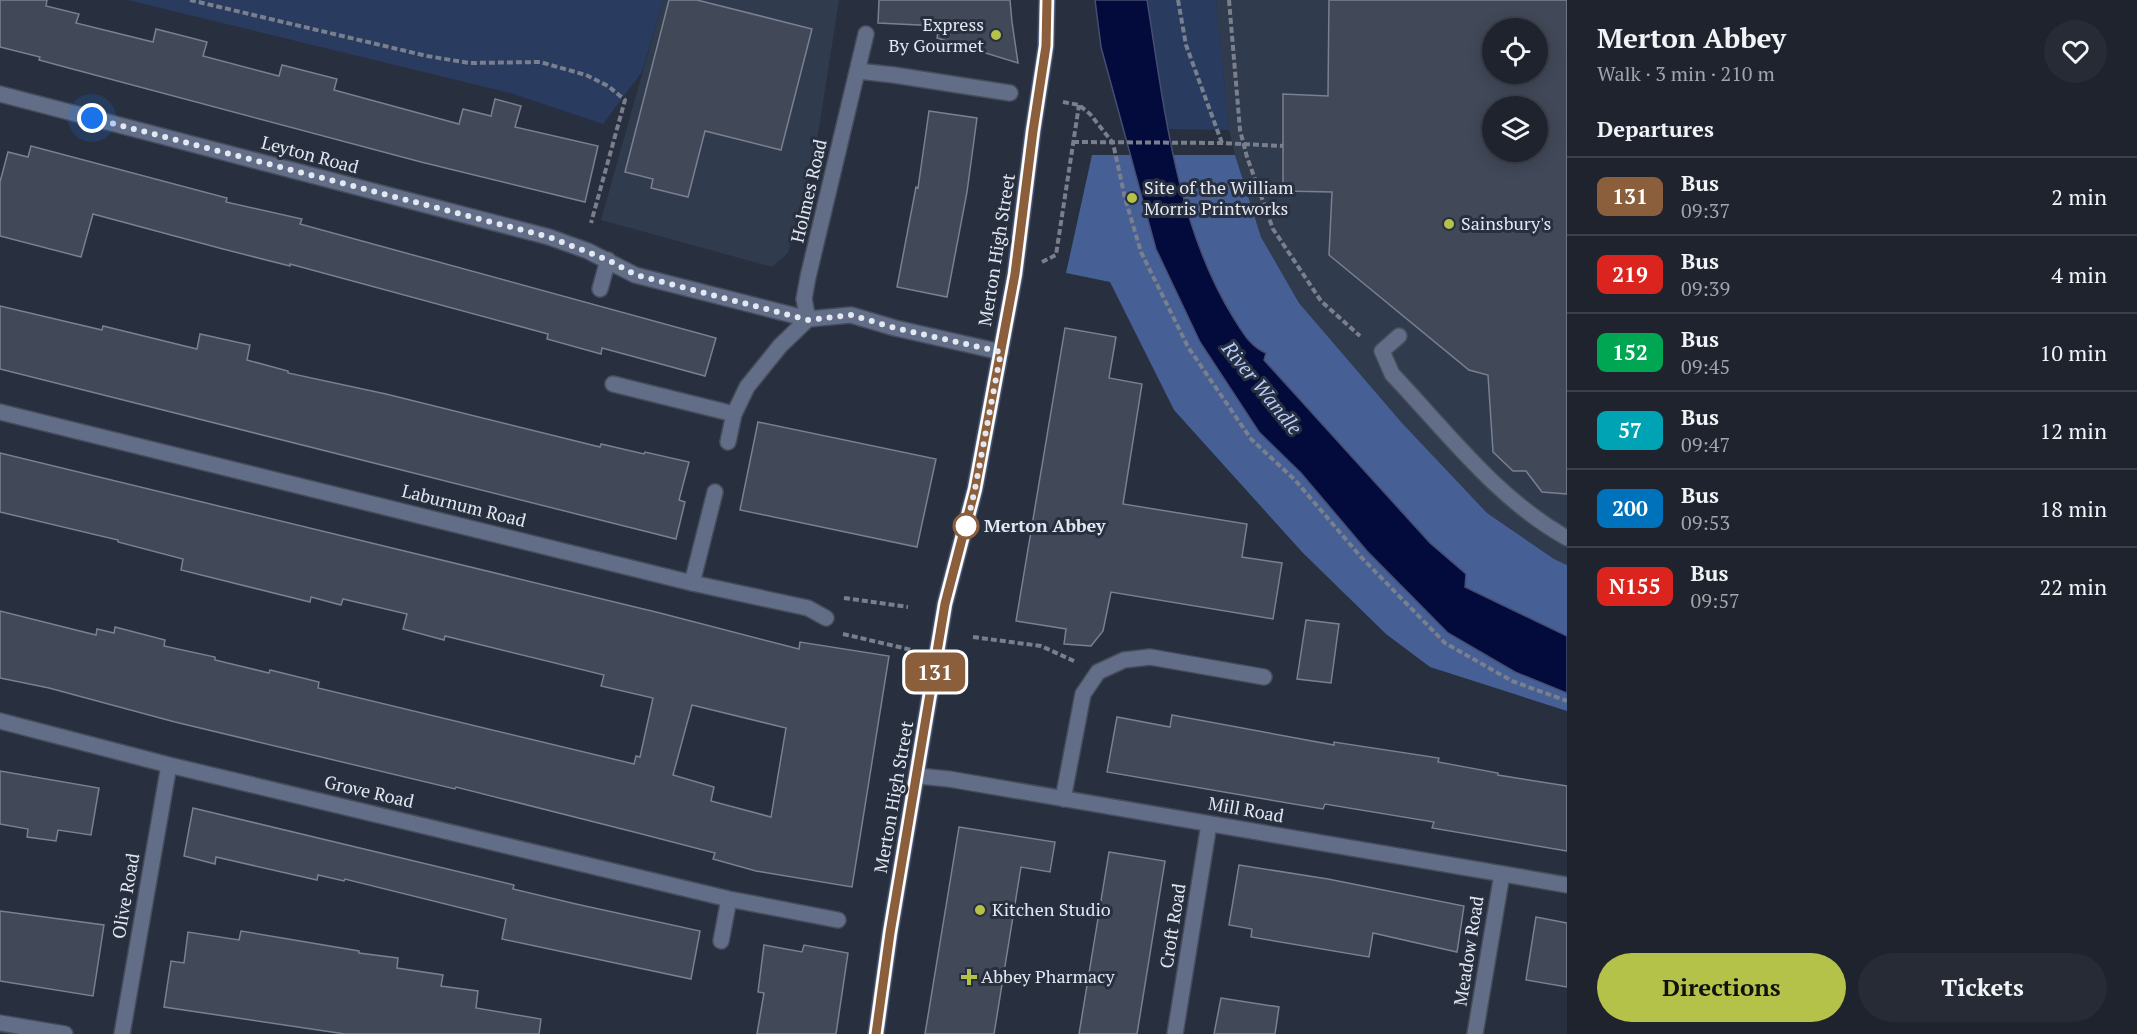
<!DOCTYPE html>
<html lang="en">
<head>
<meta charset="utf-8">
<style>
  :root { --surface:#1e232e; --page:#262b36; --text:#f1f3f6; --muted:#a1a4aa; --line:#3c404a; --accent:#b5c24a }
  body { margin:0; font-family:"PT Serif",serif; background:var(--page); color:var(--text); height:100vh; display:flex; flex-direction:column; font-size:22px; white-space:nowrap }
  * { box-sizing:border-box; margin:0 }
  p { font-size:20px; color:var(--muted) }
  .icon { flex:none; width:33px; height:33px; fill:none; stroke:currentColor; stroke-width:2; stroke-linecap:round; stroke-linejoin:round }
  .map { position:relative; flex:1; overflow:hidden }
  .details { display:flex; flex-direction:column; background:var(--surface); width:570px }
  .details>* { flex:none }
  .badge { padding:0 12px; border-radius:9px; font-size:21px; line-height:39px }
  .fabs { position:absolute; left:1482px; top:18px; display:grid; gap:12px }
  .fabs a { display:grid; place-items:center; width:66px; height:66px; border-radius:50%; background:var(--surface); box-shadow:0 3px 15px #0003,0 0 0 2px var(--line); font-size:30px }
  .you { position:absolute; width:30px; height:30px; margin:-15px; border:4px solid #fff; border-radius:50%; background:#1a73e8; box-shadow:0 0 0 9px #1a73e833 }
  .map>.badge { position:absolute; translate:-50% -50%; box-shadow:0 0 0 3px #fff }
  h2 { padding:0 30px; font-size:22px; line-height:54px }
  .round { display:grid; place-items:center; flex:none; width:63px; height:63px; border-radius:32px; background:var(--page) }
  .headline { display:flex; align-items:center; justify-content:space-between; height:102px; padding:0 30px }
  h1 { font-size:28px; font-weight:800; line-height:45px }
  .primary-button { display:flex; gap:12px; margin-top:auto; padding:12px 30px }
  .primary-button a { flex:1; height:69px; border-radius:36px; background:var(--accent); color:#111; font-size:24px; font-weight:800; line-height:69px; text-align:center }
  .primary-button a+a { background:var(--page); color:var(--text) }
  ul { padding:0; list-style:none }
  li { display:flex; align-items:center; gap:18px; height:78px; padding:0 30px; border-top:2px solid var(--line) }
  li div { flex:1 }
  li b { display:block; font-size:22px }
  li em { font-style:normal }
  li .badge { min-width:66px; font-weight:700; text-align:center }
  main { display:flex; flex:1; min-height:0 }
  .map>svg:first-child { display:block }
  .built { fill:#313b4e; fill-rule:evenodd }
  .green { fill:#2a3b60 }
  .forest { fill:#465f95 }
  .water { fill:#020b3b; stroke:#454d72; stroke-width:1.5 }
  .building { fill:#414858; stroke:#788091; stroke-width:1.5; fill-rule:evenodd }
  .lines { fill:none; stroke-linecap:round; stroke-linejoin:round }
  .minor-casing { stroke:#464c5b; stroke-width:18 }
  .major-casing { stroke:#464c5b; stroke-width:18 }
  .path { stroke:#797f8c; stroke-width:4; stroke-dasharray:6 3; stroke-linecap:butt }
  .minor { stroke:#626e87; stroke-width:15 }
  .major { stroke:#94acdf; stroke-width:15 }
  .line-casing { stroke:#fff; stroke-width:14 }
  .line { stroke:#8b5e3c; stroke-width:9 }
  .walk { stroke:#e2e7f1; stroke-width:6; stroke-dasharray:0 10.8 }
  .poi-dot { fill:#b5c24a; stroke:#282f3e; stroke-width:2 }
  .stop-dot { fill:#fff; stroke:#8b5e3c; stroke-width:3 }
  .labels { text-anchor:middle; stroke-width:6; stroke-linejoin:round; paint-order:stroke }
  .poi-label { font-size:18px; fill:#e2e7f1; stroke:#282f3e; text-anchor:start }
  .street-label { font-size:18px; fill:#e2e7f1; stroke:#282f3e }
  .stop-label { font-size:18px; font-weight:bold; fill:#e2e7f1; stroke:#282f3e; text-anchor:start }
  .water-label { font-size:20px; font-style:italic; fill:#b6cdff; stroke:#282f3e }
</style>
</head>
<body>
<main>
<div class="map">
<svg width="1567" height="1034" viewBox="0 0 1567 1034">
  <rect width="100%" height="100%" fill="#282f3e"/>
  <path class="built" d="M663 0H839L814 160 788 253 772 267 601 220Z
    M1216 0H1567V565L1554 559 1487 513 1402 423 1299 303 1261 237 1235 155 1229 130ZM1492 28H1538V74H1492ZM1492 106H1538V152H1492Z"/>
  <path class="green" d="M128 0H663L642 72 603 124 510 93Z
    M1147 0H1216L1229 130 1168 129Z"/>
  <path class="forest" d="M1092 155H1235L1261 237 1299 303 1402 423 1487 513 1554 559 1567 565V711L1430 667 1386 634 1303 553 1174 410 1110 282 1066 273Z"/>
  <path class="water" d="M1095 0H1147C1164 105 1176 225 1233 317 1242 331 1250 347 1266 353L1264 360 1430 543 1466 574 1465 587 1567 636V693L1515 672 1448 633 1367 551 1301 473 1259 432 1200 342 1156 249 1101 47Z"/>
  <path class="building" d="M0 0H47L46 6 79 14 76 23 153 42 156 29 207 42 203 56 279 76 282 65 337 79 334 90 459 124 463 109 491 116 495 99 521 106 515 127 598 146 585 202 421 162 65 67 39 60 40 57 0 47Z
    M669 0H697L812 29 781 150 705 131 688 197 651 188 653 179 625 172Z
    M879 0H1010L1012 22 1018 63 937 38 939 26 878 23Z
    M1329 0H1567V494L1542 492 1526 471H1513L1493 452 1488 375 1469 370 1329 255 1332 192 1283 191V94L1328 96ZM1492 28H1538V74H1492ZM1492 106H1538V152H1492Z
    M929 111 977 118 967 192 947 297 897 287 916 187 918 188Z
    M31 146 227 198 226 202 302 219 300 224 716 338 705 376 602 348 601 354 547 339 548 334 290 264V266L223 249 93 214 81 257 0 236V182L8 152 28 157Z
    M0 306 102 330 103 326 197 349 200 334 250 345 247 360 288 371V373L386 394 600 447 601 444 644 454 645 452 689 462 679 500 685 502 676 539 0 369Z
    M1065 328 1116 337 1109 378 1142 384 1123 504 1247 524 1242 557 1282 563 1273 619 1111 592 1103 631 1091 646 1064 644 1066 629 1016 621Z
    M758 422 936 459 917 547 740 510Z
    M0 453 660 613 799 649 800 642 889 656 852 887 756 871 713 859 715 853 634 832 456 787 455 789 175 722 49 688 0 678V611L96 635 97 629 114 633 115 627 165 640 164 646 215 657V660L269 673 270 670 319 682 318 688 634 764 636 756 640 757 653 698 601 686 604 675 445 636 444 640 403 629 407 614 343 599 341 605 311 597 310 602 181 570 183 559 118 542V540L0 512ZM692 705 786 728 771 817 711 801 714 787 673 775Z
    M1306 620 1339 624 1331 683 1297 679Z
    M1172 715 1334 745V742L1439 758 1438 762 1498 773V775L1567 786V851L1432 828 1434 822 1325 804 1323 809 1107 772 1117 717 1170 727Z
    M0 771 99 788 91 835 58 830 56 841 27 837 28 829 0 824Z
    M193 808 514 885 513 889 576 904 700 931 691 979 502 939 506 919 345 879 344 881 318 875 317 880 216 857 215 864 184 856Z
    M959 827 1055 842 1050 872 1021 867 994 1034H925Z
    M1109 852 1165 861 1137 1034H1079Z
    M1239 865 1328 879 1464 906 1457 952 1373 933 1369 957 1251 937 1252 929 1229 925Z
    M0 911 104 925 93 996 0 981Z
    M1536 917 1567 923V987L1526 980Z
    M241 931 359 951V953L398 958 397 968 443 975 441 986 478 991 476 1008 541 1019 539 1034H345L164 1007 171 961 184 963 188 932 239 940Z
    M764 945 802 952 804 945 848 953 836 1034H757L764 993 758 992Z
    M1221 998 1279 1007 1275 1034H1214Z"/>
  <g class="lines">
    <defs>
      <path id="minor" d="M858 71 894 75 1010 93
        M0 94 549 237 588 251 635 275 808 319
        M600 289 608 260
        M808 319 804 299 808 277 866 34
        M1399 336 1382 351 1392 374C1447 432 1497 499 1567 538
        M613 384 734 414
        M0 412 692 583 808 608 826 618
        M728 442 734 414 747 387 780 346 808 319 851 315 895 328 1001 352
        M692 583 715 492
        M0 721 169 765 729 899 838 920
        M918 776 949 779 1567 885
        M1063 799 1083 694 1098 672 1124 660 1150 657 1264 677
        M721 941 729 899
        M0 1023 65 1034
        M122 1034 169 765
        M1175 1034 1209 824
        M1475 1034 1502 874"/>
      <path id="major" d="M876 1034 890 933 945 604 975 489 1015 274 1033 131 1046 46 1047 0"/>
    </defs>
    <use href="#minor" class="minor-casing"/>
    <use href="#major" class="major-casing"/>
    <path class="path" d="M190 0 427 56 469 63 540 62 586 75 608 86 625 100 591 223
      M1178 0 1186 45 1222 143
      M1229 0 1240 130 1247 157 1273 229 1321 301 1360 336
      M1063 102 1079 105 1090 114 1113 143 1125 198 1141 252 1188 347 1251 439 1295 480 1361 557 1445 643 1512 681 1567 701
      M1073 142 1222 143 1283 146
      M1042 262 1056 255 1079 105
      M844 598 908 607
      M843 634 912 650
      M973 637 1041 646 1074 661"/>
    <use href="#minor" class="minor"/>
    <use href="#major" class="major"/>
  </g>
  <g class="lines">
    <defs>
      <path id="line" d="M876 1034 890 933 945 604 975 489 1015 274 1033 131 1046 46 1047 0"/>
    </defs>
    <use href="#line" class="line-casing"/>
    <use href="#line" class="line"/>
    <path class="walk" d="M92 118 549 237 608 260 636 275 808 320 851 315 895 328 1001 352 975 489 966 528V526"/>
  </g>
  <g class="poi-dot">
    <circle cx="996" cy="35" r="6"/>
    <circle cx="1132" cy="198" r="6"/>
    <circle cx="1449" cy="224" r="6"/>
    <circle cx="980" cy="910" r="6"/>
    <path d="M966 968h6v6h6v6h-6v6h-6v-6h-6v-6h6z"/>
  </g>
  <circle class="stop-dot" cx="966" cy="526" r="12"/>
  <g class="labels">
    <g class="poi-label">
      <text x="984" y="31" text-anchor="end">Express<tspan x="984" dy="21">By Gourmet</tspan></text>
      <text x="1144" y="194">Site of the William<tspan x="1144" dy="21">Morris Printworks</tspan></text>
      <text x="1461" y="230">Sainsbury's</text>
      <text x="992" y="916">Kitchen Studio</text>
      <text x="981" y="983">Abbey Pharmacy</text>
    </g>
    <g class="street-label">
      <text transform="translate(310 155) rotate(15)" y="6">Leyton Road</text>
      <text transform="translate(809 191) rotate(-77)" y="6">Holmes Road</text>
      <text transform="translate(997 250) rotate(-81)" y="6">Merton High Street</text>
      <text transform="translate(464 506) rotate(14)" y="6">Laburnum Road</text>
      <text transform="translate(369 792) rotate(13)" y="6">Grove Road</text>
      <text transform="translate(894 797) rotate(-80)" y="6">Merton High Street</text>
      <text transform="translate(1246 810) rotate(10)" y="6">Mill Road</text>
      <text transform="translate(126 896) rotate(-80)" y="6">Olive Road</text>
      <text transform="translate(1173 926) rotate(-81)" y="6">Croft Road</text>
      <text transform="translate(1469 951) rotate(-81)" y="6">Meadow Road</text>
    </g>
    <g class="stop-label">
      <text x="984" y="532">Merton Abbey</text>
    </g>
    <g class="water-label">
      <text transform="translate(1262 388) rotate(51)" y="7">River Wandle</text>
    </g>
  </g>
</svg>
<div class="fabs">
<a><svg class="icon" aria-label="locate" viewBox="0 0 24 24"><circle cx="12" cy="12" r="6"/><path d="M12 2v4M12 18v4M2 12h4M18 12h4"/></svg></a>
<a><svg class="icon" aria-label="layers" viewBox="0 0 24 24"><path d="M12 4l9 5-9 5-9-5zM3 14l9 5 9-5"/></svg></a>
</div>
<div class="you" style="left:92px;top:118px"></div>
<b class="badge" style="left:935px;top:672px;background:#8b5e3c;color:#fff">131</b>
</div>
<section class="details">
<div class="headline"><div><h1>Merton Abbey</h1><p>Walk · 3 min · 210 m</p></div><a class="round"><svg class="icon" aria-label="heart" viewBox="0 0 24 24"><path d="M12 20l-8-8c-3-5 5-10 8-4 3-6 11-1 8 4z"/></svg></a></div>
<h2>Departures</h2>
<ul>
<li><span class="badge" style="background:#8b5e3c;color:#fff">131</span><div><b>Bus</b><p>09:37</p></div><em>2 min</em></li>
<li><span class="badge" style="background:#dc241f;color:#fff">219</span><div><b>Bus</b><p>09:39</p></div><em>4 min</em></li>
<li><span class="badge" style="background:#00a651;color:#fff">152</span><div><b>Bus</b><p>09:45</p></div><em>10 min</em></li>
<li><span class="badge" style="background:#00a3b4;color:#fff">57</span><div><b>Bus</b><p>09:47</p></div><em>12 min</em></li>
<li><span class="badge" style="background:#0072bc;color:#fff">200</span><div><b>Bus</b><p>09:53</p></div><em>18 min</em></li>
<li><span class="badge" style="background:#dc241f;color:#fff">N155</span><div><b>Bus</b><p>09:57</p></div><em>22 min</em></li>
</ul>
<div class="primary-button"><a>Directions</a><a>Tickets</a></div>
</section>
</main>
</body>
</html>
